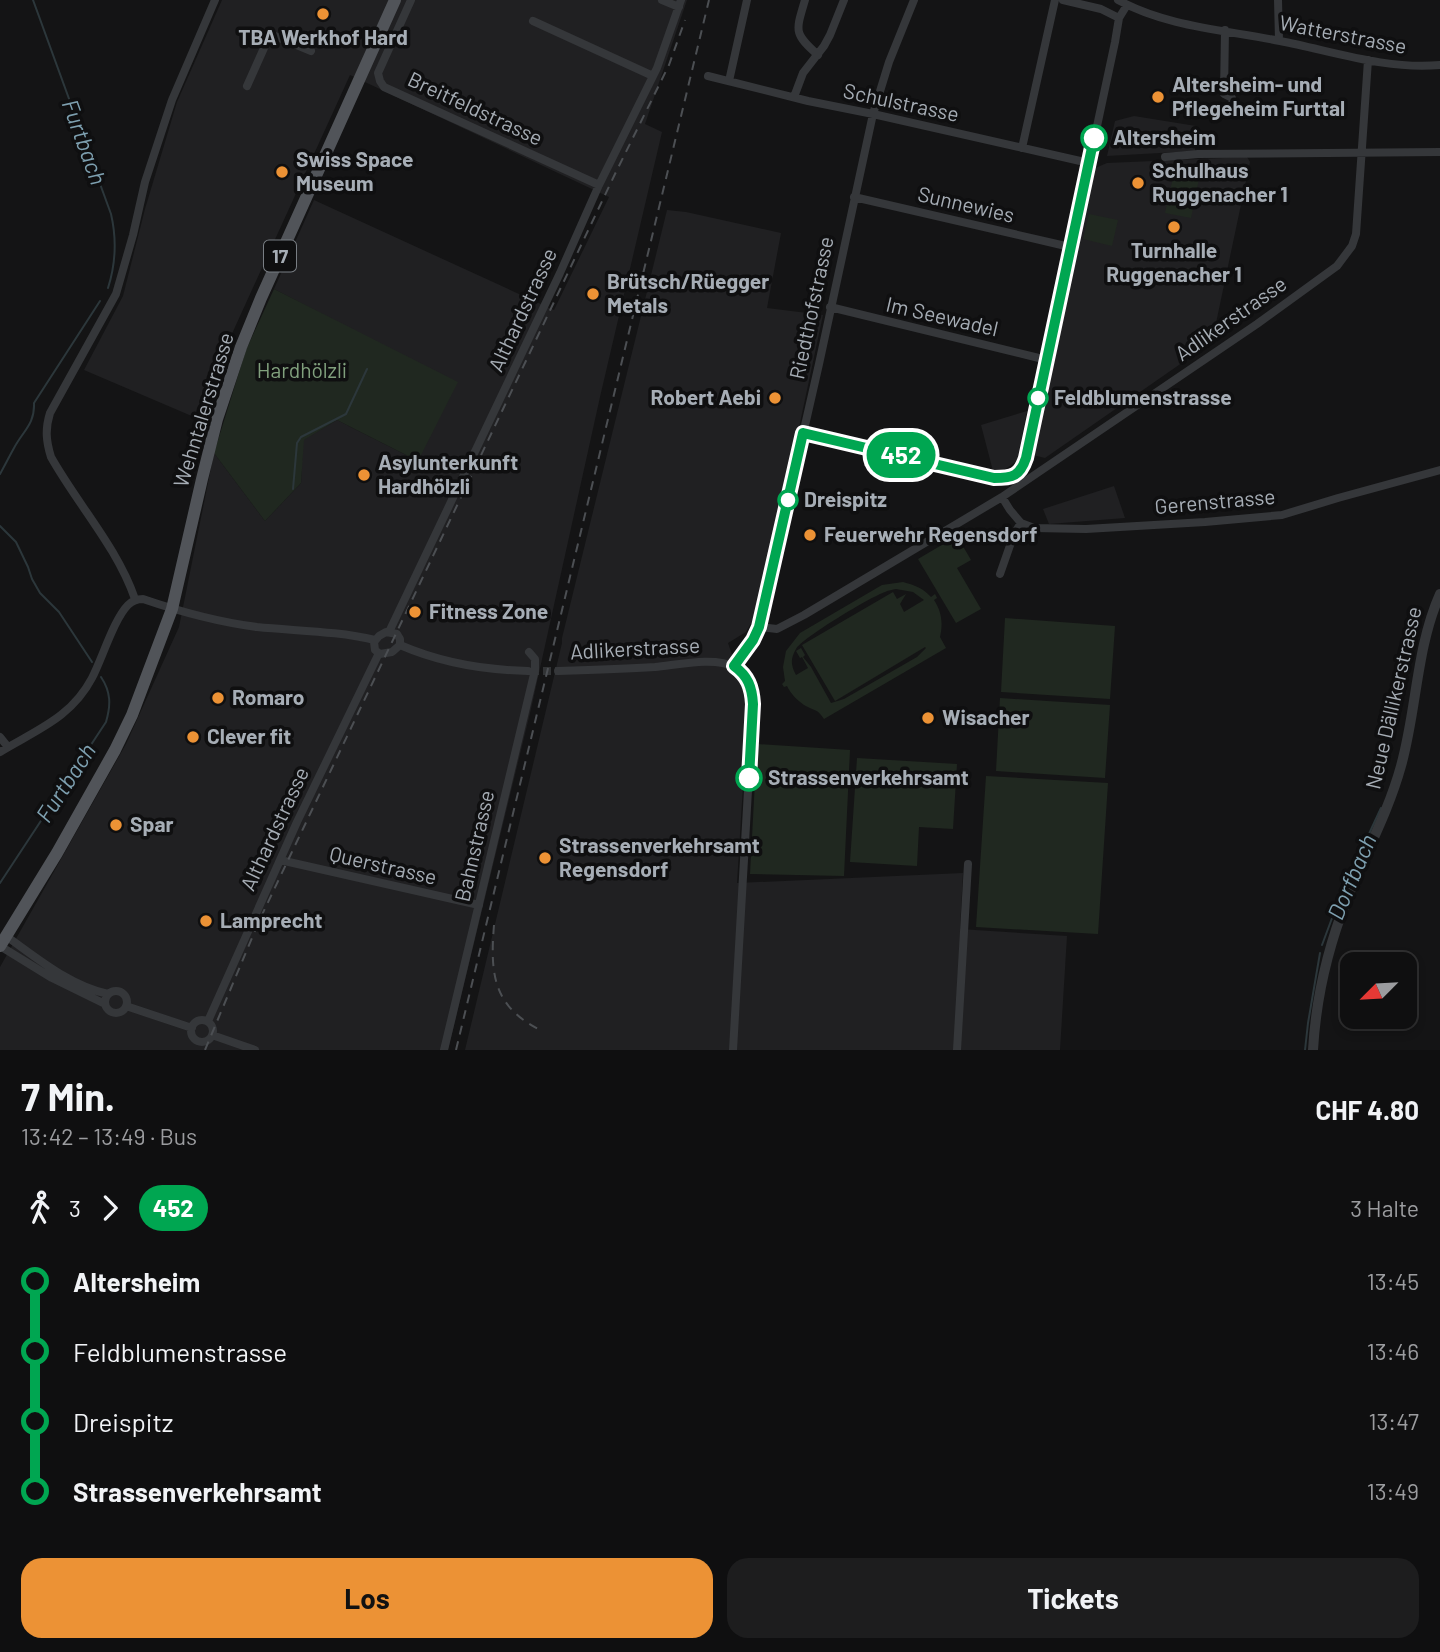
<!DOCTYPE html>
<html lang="de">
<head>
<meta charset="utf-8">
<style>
  :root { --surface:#0f0f10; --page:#1d1d1e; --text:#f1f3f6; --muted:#9b9c9f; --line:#2f2f30; --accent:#ec9235 }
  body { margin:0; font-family:Barlow,sans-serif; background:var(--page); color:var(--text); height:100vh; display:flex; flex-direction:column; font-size:26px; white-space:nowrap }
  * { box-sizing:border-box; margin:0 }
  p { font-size:23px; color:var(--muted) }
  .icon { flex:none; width:38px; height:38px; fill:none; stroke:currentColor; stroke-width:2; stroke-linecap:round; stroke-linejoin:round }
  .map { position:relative; height:1050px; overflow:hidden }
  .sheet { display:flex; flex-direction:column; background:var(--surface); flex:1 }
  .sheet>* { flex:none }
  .badge { padding:0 14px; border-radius:23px; font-size:24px; line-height:46px }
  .needle { width:46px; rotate:246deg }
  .tools { position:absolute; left:1340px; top:952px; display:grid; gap:14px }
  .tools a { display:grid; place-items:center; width:77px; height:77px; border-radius:14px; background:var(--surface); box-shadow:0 4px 10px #0003,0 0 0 2px var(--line); font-size:35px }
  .map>.badge { position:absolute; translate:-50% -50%; box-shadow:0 0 0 4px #fff }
  .legs { display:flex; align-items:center; gap:10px; height:77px; padding:0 21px; font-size:23px }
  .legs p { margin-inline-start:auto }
  .headline { display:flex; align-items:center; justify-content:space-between; height:119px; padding:0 21px }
  h1 { font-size:38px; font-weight:700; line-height:52px }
  .primary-button { display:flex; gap:14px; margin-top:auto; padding:14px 21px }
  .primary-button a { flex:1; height:80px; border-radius:21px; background:var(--accent); color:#111; font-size:28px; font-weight:700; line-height:80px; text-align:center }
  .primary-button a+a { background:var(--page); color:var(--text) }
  ul { padding:0 21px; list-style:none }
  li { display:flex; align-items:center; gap:24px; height:70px; font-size:26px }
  li i { display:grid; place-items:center; width:10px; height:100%; margin:0 9px; background:currentColor }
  li i::after { content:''; width:18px; height:18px; margin:-9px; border:5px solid; border-radius:50%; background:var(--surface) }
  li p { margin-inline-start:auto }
  li:first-child i { background:linear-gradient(#0000 50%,currentColor 0) }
  li:last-child i { background:linear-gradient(currentColor 50%,#0000 0) }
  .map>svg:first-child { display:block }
  .built { fill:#202022 }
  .green { fill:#202820; fill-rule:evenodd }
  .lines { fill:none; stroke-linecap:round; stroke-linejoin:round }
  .stream { stroke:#2c373b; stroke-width:2 }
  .minor-tunnel { stroke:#313335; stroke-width:8; stroke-dasharray:8 4; stroke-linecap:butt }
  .minor { stroke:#35373a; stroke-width:8 }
  .tertiary { stroke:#35373a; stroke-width:10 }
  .primary { stroke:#515459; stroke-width:12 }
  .rail { stroke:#4c4f53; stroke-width:2; stroke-dasharray:9 7; stroke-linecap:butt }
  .line-1-casing { stroke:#fff; stroke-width:16 }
  .line-1 { stroke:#00a651; stroke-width:10 }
  .poi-dot { fill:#ec9235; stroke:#0f0f10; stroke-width:2.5 }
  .stop-1-dot { fill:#fff; stroke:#00a651; stroke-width:3.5 }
  .labels { text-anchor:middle; stroke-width:7; stroke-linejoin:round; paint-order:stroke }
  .shield { fill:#0f0f10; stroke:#797e84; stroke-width:2 }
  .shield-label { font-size:19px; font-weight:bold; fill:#a6adb5 }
  .street-label { font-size:21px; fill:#a6adb5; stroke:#0f0f10 }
  .poi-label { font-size:21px; font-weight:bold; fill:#a6adb5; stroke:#0f0f10; text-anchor:start }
  .stop-label { font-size:21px; font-weight:bold; fill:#a6adb5; stroke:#0f0f10; text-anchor:start }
  .park-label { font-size:21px; fill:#81a07d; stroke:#0f0f10 }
  .water-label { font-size:23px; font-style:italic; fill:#7ea0b0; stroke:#0f0f10 }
</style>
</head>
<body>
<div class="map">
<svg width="1440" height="1050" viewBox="0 0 1440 1050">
  <rect width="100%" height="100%" fill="#141415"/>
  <path class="built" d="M222 0H687L645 124 662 132 600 397 531 709 448 1050H0V967L126 744 179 627 214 453 265 521 301 483 303 440 337 420 418 461 407 358 274 289 314 200 554 310 609 197 350 75 194 417 84 370 123 296 145 209 177 102Z
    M1134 116 1196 126 1195 151 1107 156 1115 121Z
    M1247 157 1250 162 1212 342 1045 458 1033 455 1062 325 1060 320 1093 169 1107 163Z
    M667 210 686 212 781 233 767 308 823 315 772 554 754 618 746 632 728 643 747 698 748 704 737 883 963 873 960 929 1067 936 1060 1050H465L562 643V638Z
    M1027 411 1017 461 1001 472 993 471 981 425Z
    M1114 486 1125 518 1049 524 1043 509Z"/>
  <path class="green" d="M1175 169 1200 174 1191 218 1165 213Z
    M1089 214 1118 220 1112 246 1083 239Z
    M274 289 458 382 418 461 337 420 304 440 301 483 265 521 214 453 246 350Z
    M957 536 971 560 957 568 981 609 956 623 918 559Z
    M903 582C914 585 923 588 931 597L935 594 937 598 934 600C942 612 943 624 940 637L946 648 824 719C817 708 814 711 804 705 797 700 791 694 787 686L784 687 782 684 785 681 783 667 786 651 800 633 882 585ZM896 589 913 592 924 600 904 612 900 604 906 594 897 599 893 592 802 645 835 701 925 647 926 648 917 657 844 699 831 703 811 667 803 657 805 655 801 648 796 651 800 658 802 657 808 668 796 675C791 666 790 659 796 649 802 638 872 596 885 592 889 590 892 590 896 589Z
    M1005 618 1115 626 1110 699 1001 692Z
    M1000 698 1110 705 1105 778 996 771Z
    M757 744 850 750 844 876 750 874Z
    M857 758 957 764 953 829 919 827 917 866 850 862Z
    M986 776 1108 783 1098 934 976 927Z"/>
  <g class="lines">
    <path class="stream" d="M33 0 111 214C117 240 116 263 108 288
      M0 474C5 465 9 457 14 448 23 431 35 424 34 403L100 301
      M293 489 297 443 301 437 346 414 367 369
      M0 526 16 542 28 567 32 579 40 593 59 612 92 662
      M0 883 106 722C111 705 111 692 101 677
      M1322 945 1341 894 1381 808
      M1305 1050 1308 1023 1320 953"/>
    <path class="minor-tunnel" d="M531 671H558"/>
    <path class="minor" d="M411 0 378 73 380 81 384 87 599 185
      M662 0 679 7
      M805 0C796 31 793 33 818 55
      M1063 0 1101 9 1119 18
      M1118 0C1167 27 1226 30 1280 41 1332 51 1386 70 1440 65
      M1278 0 1279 40
      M533 21 653 76
      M1225 30 1224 94 1232 98 1233 108
      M708 76 808 101 873 114 1089 163
      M729 81 747 0
      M247 86 268 39 275 36 311 51
      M794 97 803 73 824 46 830 35 844 0
      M1022 148 1055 0
      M1165 157 1198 154 1440 152
      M854 197 1070 247
      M830 307 1047 360
      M803 433 994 478C1013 478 1020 476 1026 458L1115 42 1119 18 1127 5
      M1002 497 1010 510 1021 523 1034 528 1086 529 1205 522 1282 515 1338 498 1440 470
      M1000 574 1014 534 1021 523
      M135 599C117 547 78 505 51 457 46 441 45 429 50 413L116 294 133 235 145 182 172 100 215 0
      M759 627 777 629 804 615 1002 497 1257 324 1337 266 1352 246 1356 234 1368 60
      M386 632 397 634 400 639V645L392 652 380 654 375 650 374 642 379 636Z
      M389 632 560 273 599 185 657 68 681 0
      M400 645C439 662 485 670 528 671
      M734 666 753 640 759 627 819 364 873 114 889 62 914 0
      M558 671C590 670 622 669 655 667 677 665 714 656 735 667 749 675 752 689 753 704L733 1050
      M0 737 8 747
      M0 752C36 730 71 718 92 678 102 659 114 619 128 605 133 600 137 599 143 599 181 612 218 622 257 627 297 631 337 631 375 640
      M280 860 479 905
      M6 936C37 958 70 986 108 994
      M0 946 52 978 105 1004
      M105 1002a11 11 0 1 1 22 0a11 11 0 1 1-22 0Z
      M126 1006 192 1028
      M191 1031a11 11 0 1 1 22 0a11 11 0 1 1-22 0Z
      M208 1021 297 822 379 653
      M212 1035 255 1050
      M444 1050 535 670V659L529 652
      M957 1050 968 864"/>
    <path class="tertiary" d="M1313 1050C1316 998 1328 947 1347 899 1365 854 1388 813 1401 766 1417 709 1416 648 1440 594"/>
    <path class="primary" d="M0 946 57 853 115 750 132 715 172 609 202 479 217 419 241 347 261 298 395 0"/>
    <path class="rail" d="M494 925C490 974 493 1006 540 1030
      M205 1050 260 919 615 174 669 65 685 20
      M456 1050 709 0"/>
  </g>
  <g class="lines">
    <defs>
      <path id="line-1" d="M749 778 753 704C752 687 748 676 734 666L753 640 759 627 803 433 994 478C1013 478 1020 476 1026 458L1094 138"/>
    </defs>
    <use href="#line-1" class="line-1-casing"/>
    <use href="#line-1" class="line-1"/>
  </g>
  <g class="poi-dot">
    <circle cx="323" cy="14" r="7"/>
    <circle cx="1158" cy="97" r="7"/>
    <circle cx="282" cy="172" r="7"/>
    <circle cx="1138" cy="183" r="7"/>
    <circle cx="1174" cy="227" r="7"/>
    <circle cx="593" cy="294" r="7"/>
    <circle cx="775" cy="398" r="7"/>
    <circle cx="364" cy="475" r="7"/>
    <circle cx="810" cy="535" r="7"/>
    <circle cx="415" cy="612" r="7"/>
    <circle cx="218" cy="698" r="7"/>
    <circle cx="928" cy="718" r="7"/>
    <circle cx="193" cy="737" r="7"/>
    <circle cx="116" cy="825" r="7"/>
    <circle cx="545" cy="858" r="7"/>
    <circle cx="206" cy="921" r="7"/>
  </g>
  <g class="stop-1-dot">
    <circle cx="1094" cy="138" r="12"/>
    <circle cx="1038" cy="398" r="9"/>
    <circle cx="788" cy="500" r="9"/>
    <circle cx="749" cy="778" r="12"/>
  </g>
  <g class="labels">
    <rect class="shield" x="264" y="240.5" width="32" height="31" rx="5"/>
    <g class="shield-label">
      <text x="280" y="263">17</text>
    </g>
    <g class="street-label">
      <text transform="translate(1343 35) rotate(11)" y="7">Watterstrasse</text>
      <text transform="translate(901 103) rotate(12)" y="7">Schulstrasse</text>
      <text transform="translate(475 109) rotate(25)" y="7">Breitfeldstrasse</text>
      <text transform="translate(966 205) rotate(13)" y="7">Sunnewies</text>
      <text transform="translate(812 308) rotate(-78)" y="7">Riedthofstrasse</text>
      <text transform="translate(523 310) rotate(-65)" y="7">Althardstrasse</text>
      <text transform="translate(942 317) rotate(13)" y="7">Im Seewadel</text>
      <text transform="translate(1231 319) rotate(-35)" y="7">Adlikerstrasse</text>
      <text transform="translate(204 410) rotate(-73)" y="7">Wehntalerstrasse</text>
      <text transform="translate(1215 502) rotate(-5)" y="7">Gerenstrasse</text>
      <text transform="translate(635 649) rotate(-3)" y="7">Adlikerstrasse</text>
      <text transform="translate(1394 698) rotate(-77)" y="7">Neue Dällikerstrasse</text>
      <text transform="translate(275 829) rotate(-65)" y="7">Althardstrasse</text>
      <text transform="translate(475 846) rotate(-77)" y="7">Bahnstrasse</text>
      <text transform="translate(383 866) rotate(13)" y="7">Querstrasse</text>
    </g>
    <g class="poi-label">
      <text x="323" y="45" text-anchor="middle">TBA Werkhof Hard</text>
      <text x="1172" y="92">Altersheim- und<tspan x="1172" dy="24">Pflegeheim Furttal</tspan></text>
      <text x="296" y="167">Swiss Space<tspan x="296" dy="24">Museum</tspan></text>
      <text x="1152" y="178">Schulhaus<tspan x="1152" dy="24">Ruggenacher 1</tspan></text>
      <text x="1174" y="258" text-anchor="middle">Turnhalle<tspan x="1174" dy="24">Ruggenacher 1</tspan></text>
      <text x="607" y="289">Brütsch/Rüegger<tspan x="607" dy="24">Metals</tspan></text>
      <text x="761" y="405" text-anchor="end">Robert Aebi</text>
      <text x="378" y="470">Asylunterkunft<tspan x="378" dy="24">Hardhölzli</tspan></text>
      <text x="824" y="542">Feuerwehr Regensdorf</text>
      <text x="429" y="619">Fitness Zone</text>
      <text x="232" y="705">Romaro</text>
      <text x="942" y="725">Wisacher</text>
      <text x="207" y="744">Clever fit</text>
      <text x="130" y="832">Spar</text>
      <text x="559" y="853">Strassenverkehrsamt<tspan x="559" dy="24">Regensdorf</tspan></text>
      <text x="220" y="928">Lamprecht</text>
    </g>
    <g class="stop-label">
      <text x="1113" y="145">Altersheim</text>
      <text x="1054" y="405">Feldblumenstrasse</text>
      <text x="804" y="507">Dreispitz</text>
      <text x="768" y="785">Strassenverkehrsamt</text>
    </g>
    <g class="park-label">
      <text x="302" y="378">Hardhölzli</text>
    </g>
    <g class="water-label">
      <text transform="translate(84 142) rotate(70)" y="8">Furtbach</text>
      <text transform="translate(66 783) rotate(-57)" y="8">Furtbach</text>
      <text transform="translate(1352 877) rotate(-67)" y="8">Dorfbach</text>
    </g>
  </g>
</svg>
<div class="tools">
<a><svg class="needle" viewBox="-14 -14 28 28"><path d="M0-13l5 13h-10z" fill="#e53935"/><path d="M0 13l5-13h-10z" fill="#9b9c9f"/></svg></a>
</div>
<b class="badge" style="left:901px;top:455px;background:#00a651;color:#fff">452</b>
</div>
<section class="sheet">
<div class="headline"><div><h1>7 Min.</h1><p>13:42 – 13:49 · Bus</p></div><b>CHF 4.80</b></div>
<div class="legs"><svg class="icon" aria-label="walk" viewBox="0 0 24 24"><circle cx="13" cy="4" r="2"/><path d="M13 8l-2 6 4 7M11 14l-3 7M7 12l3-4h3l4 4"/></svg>3<svg class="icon" aria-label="forward" viewBox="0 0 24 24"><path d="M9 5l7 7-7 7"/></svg><b class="badge" style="background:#00a651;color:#fff">452</b><p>3 Halte</p></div>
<ul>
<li><i style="color:#00a651"></i><b>Altersheim</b><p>13:45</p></li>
<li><i style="color:#00a651"></i><span>Feldblumenstrasse</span><p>13:46</p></li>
<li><i style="color:#00a651"></i><span>Dreispitz</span><p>13:47</p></li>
<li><i style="color:#00a651"></i><b>Strassenverkehrsamt</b><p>13:49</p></li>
</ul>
<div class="primary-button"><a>Los</a><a>Tickets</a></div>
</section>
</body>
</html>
